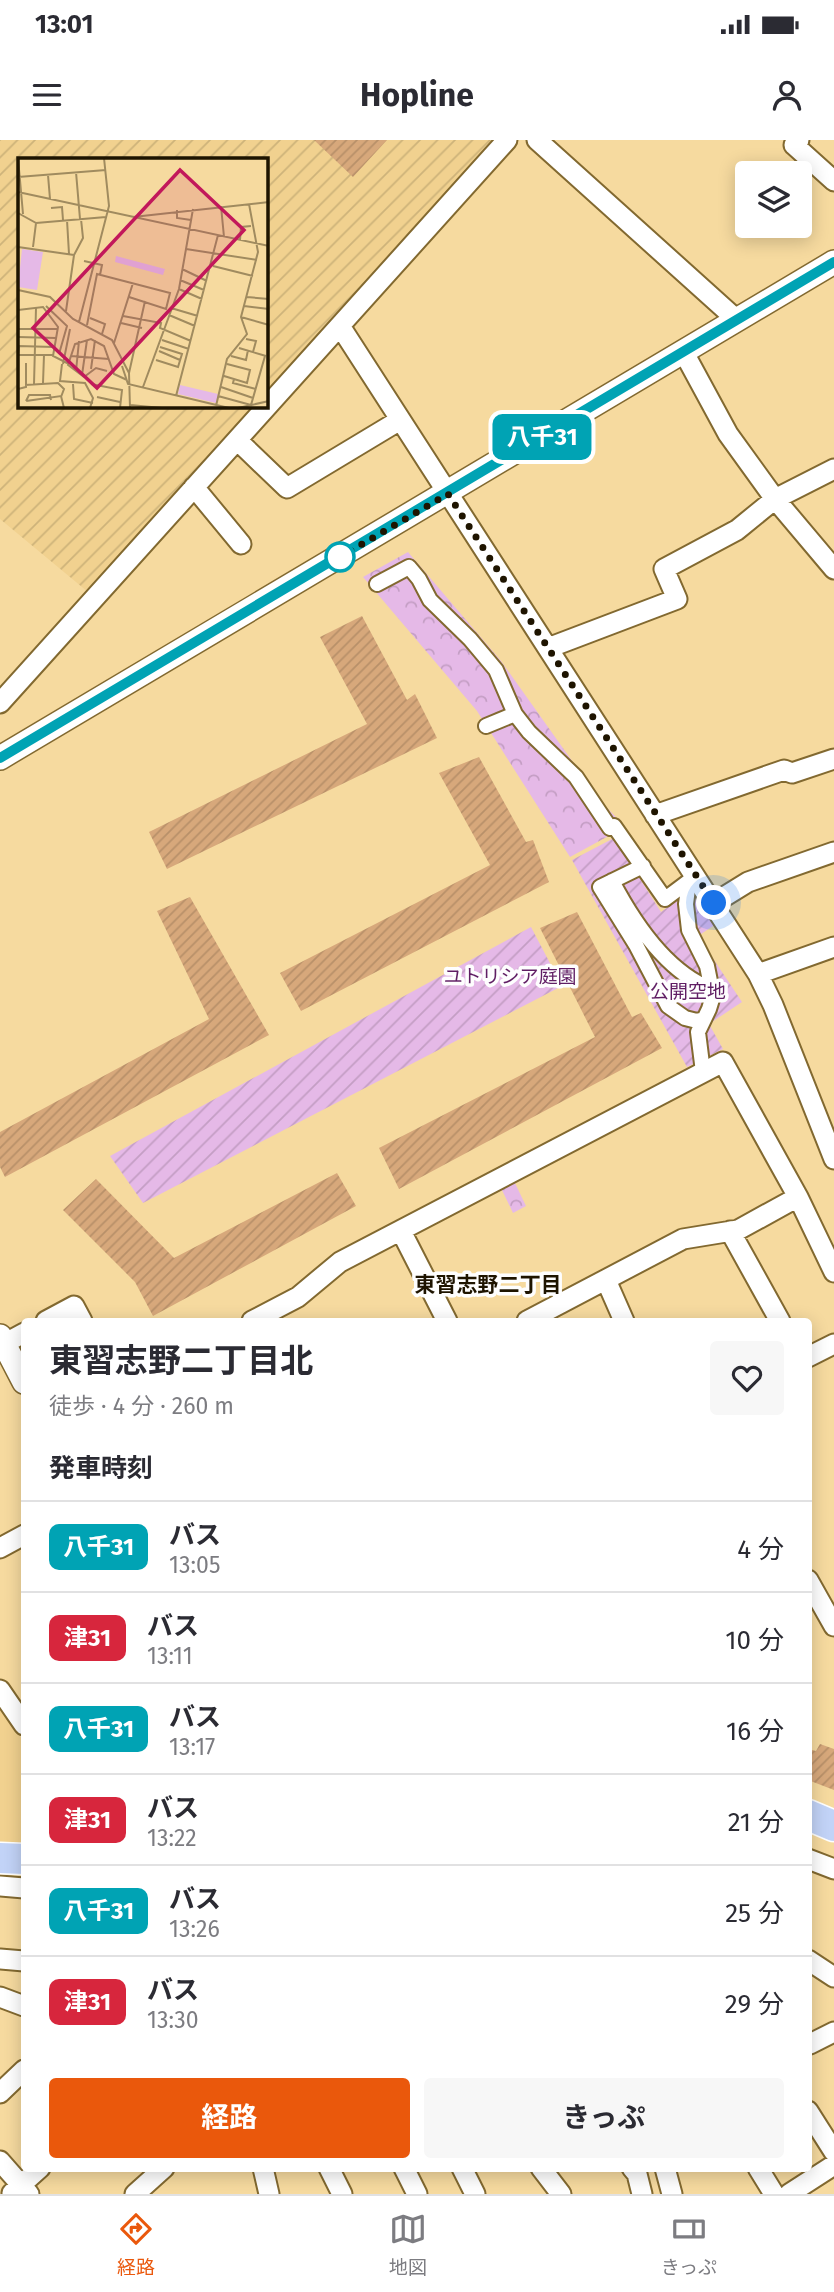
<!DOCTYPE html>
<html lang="ja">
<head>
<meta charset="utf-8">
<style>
  :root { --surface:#fff; --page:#f7f7f7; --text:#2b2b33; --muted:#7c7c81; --line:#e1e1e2; --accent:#ea580c }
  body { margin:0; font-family:"Fira Sans","Noto Sans JP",sans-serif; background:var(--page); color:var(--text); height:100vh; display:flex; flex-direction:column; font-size:26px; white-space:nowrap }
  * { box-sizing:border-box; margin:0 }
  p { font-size:23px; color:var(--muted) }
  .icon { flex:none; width:38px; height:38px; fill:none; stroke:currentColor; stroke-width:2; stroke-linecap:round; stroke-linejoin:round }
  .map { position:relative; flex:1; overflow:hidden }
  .details { position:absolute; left:21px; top:1178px; width:791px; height:854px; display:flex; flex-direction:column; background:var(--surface); border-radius:7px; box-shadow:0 4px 18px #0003 }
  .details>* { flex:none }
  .badge { padding:0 14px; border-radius:10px; font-size:24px; line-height:46px }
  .tools { position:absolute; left:735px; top:21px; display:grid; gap:14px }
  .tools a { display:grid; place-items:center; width:77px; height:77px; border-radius:7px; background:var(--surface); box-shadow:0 4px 18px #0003; font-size:35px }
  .you { position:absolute; width:35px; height:35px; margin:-18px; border:5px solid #fff; border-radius:50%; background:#1a73e8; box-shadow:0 0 0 10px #1a73e833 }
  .map>.badge { position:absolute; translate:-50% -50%; box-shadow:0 0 0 4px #fff }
  h2 { padding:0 28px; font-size:26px; line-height:63px }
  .round { display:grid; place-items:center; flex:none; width:74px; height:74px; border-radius:7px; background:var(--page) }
  .overview { display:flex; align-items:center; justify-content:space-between; height:119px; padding:0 28px }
  h1 { font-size:33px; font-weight:700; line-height:52px }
  .cta { display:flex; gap:14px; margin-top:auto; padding:14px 28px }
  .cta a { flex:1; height:80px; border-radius:7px; background:var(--accent); color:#fff; font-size:28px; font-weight:700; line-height:80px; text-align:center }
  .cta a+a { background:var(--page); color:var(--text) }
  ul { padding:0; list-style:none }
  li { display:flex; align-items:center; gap:21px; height:91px; padding:0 28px; border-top:2px solid var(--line) }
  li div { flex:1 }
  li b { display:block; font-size:26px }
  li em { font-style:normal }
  li .badge { min-width:77px; font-weight:700; text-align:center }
  .status { display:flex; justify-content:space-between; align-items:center; height:49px; padding:0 35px; background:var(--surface); direction:ltr }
  .status svg { height:19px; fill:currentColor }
  header { display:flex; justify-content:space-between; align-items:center; height:91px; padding:0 28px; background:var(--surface); font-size:32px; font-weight:700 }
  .menu { display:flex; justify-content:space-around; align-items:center; height:98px; border-top:2px solid var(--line); background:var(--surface); font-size:19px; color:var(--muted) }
  .menu a { display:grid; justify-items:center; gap:4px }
  .menu .current { color:var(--accent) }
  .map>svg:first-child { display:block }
  .built { fill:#f1d18f }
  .industrial { fill:url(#industrial-furrows) }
  .park { fill:url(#park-crowns) }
  .garden { fill:url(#garden-furrows) }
  .building { fill:url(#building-hatch) }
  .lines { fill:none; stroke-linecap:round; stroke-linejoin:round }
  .pedestrian-casing { stroke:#826930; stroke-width:18 }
  .minor-casing { stroke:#826930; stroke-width:23 }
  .tertiary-casing { stroke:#826930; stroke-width:26 }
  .primary-casing { stroke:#fff; stroke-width:33 }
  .pedestrian { stroke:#fff; stroke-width:14 }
  .minor { stroke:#fff; stroke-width:19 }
  .tertiary { stroke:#fff; stroke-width:23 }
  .primary { stroke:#c2d3f7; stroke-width:30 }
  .line-casing { stroke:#fff; stroke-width:16 }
  .line { stroke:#00a3b4; stroke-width:10 }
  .walk { stroke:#1e1400; stroke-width:7; stroke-dasharray:0 12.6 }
  .stop-dot { fill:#fff; stroke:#00a3b4; stroke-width:3.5 }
  .labels { text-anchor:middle; stroke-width:7; stroke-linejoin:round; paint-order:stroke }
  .park-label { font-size:19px; fill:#601e64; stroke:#fefefe }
  .neighbourhood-label { font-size:21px; font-weight:bold; fill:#1e1400; stroke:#fefefe }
  .inset-road { fill:none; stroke:#a08b5f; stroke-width:2 }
  .view { fill:#c2185b; fill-opacity:0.15; stroke:#c2185b; stroke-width:3.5 }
  .inset-edge { fill:none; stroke:#1e1400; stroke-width:3.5 }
</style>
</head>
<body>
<div class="status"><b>13:01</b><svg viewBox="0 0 49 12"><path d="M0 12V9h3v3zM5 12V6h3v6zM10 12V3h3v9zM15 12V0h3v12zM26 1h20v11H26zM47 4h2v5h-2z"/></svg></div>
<header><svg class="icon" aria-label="menu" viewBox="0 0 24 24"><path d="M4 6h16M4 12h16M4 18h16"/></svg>Hopline<svg class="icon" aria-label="person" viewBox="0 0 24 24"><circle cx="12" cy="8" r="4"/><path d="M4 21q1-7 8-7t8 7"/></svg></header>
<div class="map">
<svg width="834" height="2054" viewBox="0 0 834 2054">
  <defs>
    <pattern id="industrial-furrows" width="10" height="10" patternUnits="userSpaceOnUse" patternTransform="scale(1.75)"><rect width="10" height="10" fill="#f1d18f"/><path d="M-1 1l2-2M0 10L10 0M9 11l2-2" fill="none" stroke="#ceb37a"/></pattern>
    <pattern id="park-crowns" width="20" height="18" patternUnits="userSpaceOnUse" patternTransform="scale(1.75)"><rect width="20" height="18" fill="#e5b9e7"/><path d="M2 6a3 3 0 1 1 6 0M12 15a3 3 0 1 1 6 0" fill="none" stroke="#c49ec4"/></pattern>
    <pattern id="garden-furrows" width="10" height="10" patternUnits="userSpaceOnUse" patternTransform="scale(1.75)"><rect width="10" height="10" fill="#e5b9e7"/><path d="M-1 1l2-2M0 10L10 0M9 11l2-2" fill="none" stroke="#c49ec4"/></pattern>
    <pattern id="building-hatch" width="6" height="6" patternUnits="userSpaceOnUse" patternTransform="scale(1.75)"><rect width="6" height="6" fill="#d7a87b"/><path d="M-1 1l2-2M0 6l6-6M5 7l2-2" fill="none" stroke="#b89069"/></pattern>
  </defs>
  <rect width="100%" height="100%" fill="#f6da9f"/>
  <path class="built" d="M0 1567 24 1602V1708L0 1707Z"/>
  <path class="industrial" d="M0 0H494L266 254V19H19V266H255L88 452 0 379Z"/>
  <path class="park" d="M408 412 501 521 602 663 615 676 665 750 695 744 662 768 614 693 570 717 477 571 363 437Z
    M514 1041 526 1066 513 1073 501 1048Z"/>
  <path class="garden" d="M614 698 661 772 695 747 719 782 698 796 742 862 709 884 723 909 687 927 572 720Z
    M531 787 562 846 143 1063 110 1016Z"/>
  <path class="building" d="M314 0H387L353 37Z
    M362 476 407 560 415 554 437 598 167 729 149 692 367 584 320 497Z
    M479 617 526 702 533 700 549 742 301 871 280 833 490 725 439 633Z
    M190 757 269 895 5 1037 0 1027V992L209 879 157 771Z
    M577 772 632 877 641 873 662 908 399 1049 379 1008 595 897 540 788Z
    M337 1033 356 1066 153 1176 135 1142 63 1070 96 1039 174 1118Z
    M820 1604 834 1609V1650L808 1640V1609L816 1611Z"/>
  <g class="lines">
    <defs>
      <path id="pedestrian" d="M377 444 409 427 419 439 430 460 470 499 496 530 515 574 529 592 576 637 610 688 614 686 665 759 689 741 686 764 689 790 707 826 713 856 709 869 698 892 703 932
        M486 586 515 574
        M643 726 600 747 636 805 668 866 685 878 697 881 704 879
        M612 741C633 781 667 832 711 849"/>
      <path id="minor" d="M537 0 737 180
        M799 0 794 5 834 41
        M340 186 758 834 773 865 834 1019
        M683 211 728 294 775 359 834 429
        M237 300 287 348 400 280
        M194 347 241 404
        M548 508 677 459 664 429 737 390 775 359 834 329
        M0 563 507 0
        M655 675 784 630 792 633 834 619
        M714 763 748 742 834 712
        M758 834 834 807
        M798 1057 834 1132
        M401 1091 447 1181
        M730 1091 780 1181
        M606 1140 624 1181
        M46 1181 74 1166 82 1181
        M252 1181 298 1157 340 1122 723 922 798 1057 738 1090 683 1099 527 1181
        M0 1206 24 1193
        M808 1217 834 1204
        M0 1408 24 1395
        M808 1440 834 1486
        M0 1550 24 1585
        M808 1719 834 1729
        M0 1746 24 1748
        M0 1819 24 1821
        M808 1820 834 1837
        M0 1857 24 1866
        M810 1904 834 1892
        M0 1953 24 1930
        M808 1971 834 2012
        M0 2021 29 2054
        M263 2028 269 2054
        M329 2028 342 2054
        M404 2028 417 2054
        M462 2028 475 2054
        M541 2028 561 2054
        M632 2028 637 2034 642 2054
        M665 2028 672 2054
        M758 2028 774 2054
        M12 2053 40 2028
        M135 2054 164 2028
        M789 2054 834 2025"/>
      <path id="tertiary" d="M0 618 834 122
        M0 1196 24 1242"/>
      <path id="primary" d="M808 1675 834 1686
        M0 1718 24 1719"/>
    </defs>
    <use href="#pedestrian" class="pedestrian-casing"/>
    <use href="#minor" class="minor-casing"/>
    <use href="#tertiary" class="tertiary-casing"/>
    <use href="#primary" class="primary-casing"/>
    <use href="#pedestrian" class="pedestrian"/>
    <use href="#minor" class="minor"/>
    <use href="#tertiary" class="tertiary"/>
    <use href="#primary" class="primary"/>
  </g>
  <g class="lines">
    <defs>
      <path id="line" d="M0 618 834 122"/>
    </defs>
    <use href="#line" class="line-casing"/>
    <use href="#line" class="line"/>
    <path class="walk" d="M340 417 448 354 714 763"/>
  </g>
  <circle class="stop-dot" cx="340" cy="417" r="14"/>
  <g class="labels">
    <g class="park-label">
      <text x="510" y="843">ユトリシア庭園</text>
      <text x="688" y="858">公開空地</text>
    </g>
    <g class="neighbourhood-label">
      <text x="488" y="1152">東習志野二丁目</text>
    </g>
  </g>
  <g transform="translate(18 18)">
    <rect width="250" height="250" fill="#f6da9f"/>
    <path d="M162 227 200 236 198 245 160 236Z" fill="#e5b9e7"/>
    <path d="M98 98 147 111 145 117 97 104Z" fill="#e5b9e7"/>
    <path d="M4 91 25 94 19 132 0 129Z" fill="#e5b9e7"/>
    <path class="inset-road" d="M0 0 5 56M58 14 62 61M30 17 32 41M0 19 88 12M0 34 251 88M203 48 206 79M33 50 44 49 45 62M159 52V60L173 62M0 55 18 65 15 89M115 59 251 44M49 62 51 96M18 65 88 59M222 82 223 69 233 68M0 89 56 97M168 91 239 102M66 103 84 107 82 117M195 108 235 118M164 111 189 123M162 122 186 132M161 131 184 141M0 132 32 139 55 161 94 182 111 215 112 250M229 139 251 141M28 148 49 168 41 196M226 148 251 151M153 150 180 158M0 152 25 149 40 169 35 198 51 206M48 153 56 97 65 80 63 61M151 157 177 168M105 158 143 165 142 170 173 183M223 159 251 167M72 160 87 166 84 176M61 164 91 48 86 0M103 165 124 170M69 167 79 116 152 135 148 151 111 139M0 171H40M0 179 38 180M228 181 238 183 235 194M144 182 171 191M96 185 115 125M0 188 36 189M1 188 0 197H35M221 190 248 198M141 193 162 202M53 198 91 201M213 198 228 202 230 192M138 202 160 209 164 196 142 189M44 206 42 223 67 225 75 240 72 250M45 206 52 171M104 208 110 226 211 250M73 211 77 182M58 213 61 183M111 215 127 143M64 217 69 182M206 218 229 225 232 212 209 206M66 219 50 207 57 186 73 181 86 188 96 216 109 222M66 219 78 210 89 213M216 221 215 225 238 231M25 225 26 197M16 226 18 150M55 226 56 241 75 245M73 226 104 232 102 250M7 227 40 225 46 231 43 239M125 229 161 131 175 51M203 229 235 240M0 231 8 229V205M158 238 200 77M200 238 233 247 247 198M79 239 102 244M8 243 43 238 46 250M8 243 11 237H32L33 242M112 247 144 250M198 248 209 201 229 176 223 159 240 94 231 46M220 250 251 243"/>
    <path class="view" d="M162 12 226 72 79 230 15 170Z"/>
    <rect width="250" height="250" class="inset-edge"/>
  </g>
</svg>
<div class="tools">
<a><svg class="icon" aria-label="layers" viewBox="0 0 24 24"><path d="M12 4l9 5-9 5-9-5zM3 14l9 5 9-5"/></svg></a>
</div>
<div class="you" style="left:714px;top:763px"></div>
<b class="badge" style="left:542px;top:297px;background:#00a3b4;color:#fff">八千31</b>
<section class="details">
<div class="overview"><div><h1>東習志野二丁目北</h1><p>徒歩 · 4 分 · 260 m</p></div><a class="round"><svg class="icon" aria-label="heart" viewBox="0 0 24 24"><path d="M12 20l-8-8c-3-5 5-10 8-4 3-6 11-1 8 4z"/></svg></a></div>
<h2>発車時刻</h2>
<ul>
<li><span class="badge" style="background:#00a3b4;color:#fff">八千31</span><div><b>バス</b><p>13:05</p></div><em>4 分</em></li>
<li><span class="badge" style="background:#d7263d;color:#fff">津31</span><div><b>バス</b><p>13:11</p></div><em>10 分</em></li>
<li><span class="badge" style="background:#00a3b4;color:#fff">八千31</span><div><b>バス</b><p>13:17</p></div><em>16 分</em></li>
<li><span class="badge" style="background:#d7263d;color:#fff">津31</span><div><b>バス</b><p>13:22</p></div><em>21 分</em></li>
<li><span class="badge" style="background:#00a3b4;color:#fff">八千31</span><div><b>バス</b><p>13:26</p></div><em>25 分</em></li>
<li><span class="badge" style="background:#d7263d;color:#fff">津31</span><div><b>バス</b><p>13:30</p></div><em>29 分</em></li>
</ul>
<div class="cta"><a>経路</a><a>きっぷ</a></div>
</section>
</div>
<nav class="menu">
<a class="current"><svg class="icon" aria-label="directions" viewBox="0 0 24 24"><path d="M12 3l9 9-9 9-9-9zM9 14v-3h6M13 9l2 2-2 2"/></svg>経路</a>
<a><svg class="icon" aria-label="map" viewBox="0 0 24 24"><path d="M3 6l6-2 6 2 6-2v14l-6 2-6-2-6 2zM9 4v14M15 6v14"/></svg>地図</a>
<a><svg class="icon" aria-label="tickets" viewBox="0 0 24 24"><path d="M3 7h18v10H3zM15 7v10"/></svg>きっぷ</a>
</nav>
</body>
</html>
